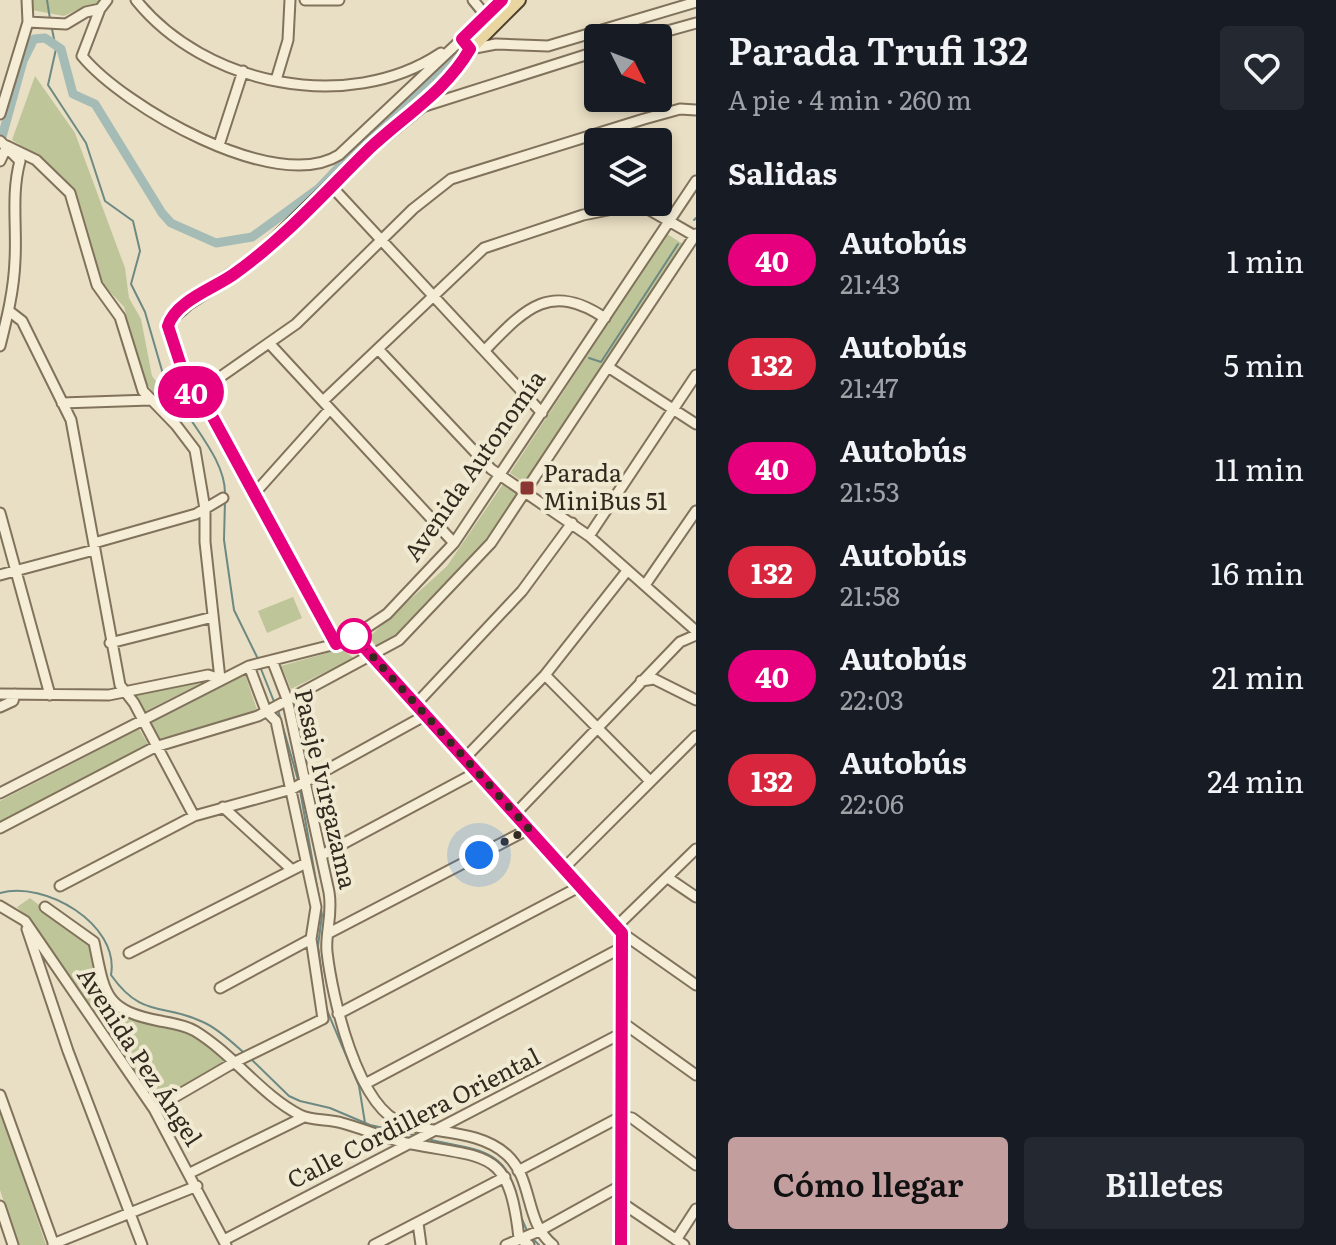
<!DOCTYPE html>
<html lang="es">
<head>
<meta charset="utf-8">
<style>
  :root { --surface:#171b24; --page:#242831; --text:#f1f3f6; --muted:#9ea1a6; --accent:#c39e9e }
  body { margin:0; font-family:Literata,serif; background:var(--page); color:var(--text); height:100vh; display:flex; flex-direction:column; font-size:30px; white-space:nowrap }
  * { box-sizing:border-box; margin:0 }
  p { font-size:26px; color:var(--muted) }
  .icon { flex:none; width:44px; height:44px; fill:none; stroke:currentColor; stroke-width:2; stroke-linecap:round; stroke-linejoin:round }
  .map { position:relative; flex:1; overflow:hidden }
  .drawer { display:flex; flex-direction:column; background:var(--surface); width:640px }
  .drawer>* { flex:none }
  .badge { padding:0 16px; border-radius:26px; font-size:28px; line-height:52px }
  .needle { width:52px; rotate:132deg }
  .buttons { position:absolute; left:584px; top:24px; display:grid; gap:16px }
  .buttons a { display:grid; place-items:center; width:88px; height:88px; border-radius:8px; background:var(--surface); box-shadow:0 4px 12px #0003; font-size:40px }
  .you { position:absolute; width:40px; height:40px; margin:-20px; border:6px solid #fff; border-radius:50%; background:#1a73e8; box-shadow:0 0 0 12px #1a73e833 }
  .map>.badge { position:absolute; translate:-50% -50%; box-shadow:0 0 0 4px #fff }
  h2 { padding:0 32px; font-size:30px; line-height:72px }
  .round { display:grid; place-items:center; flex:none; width:84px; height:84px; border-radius:8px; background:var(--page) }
  .overview { display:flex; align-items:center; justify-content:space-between; height:136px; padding:0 32px }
  h1 { font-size:38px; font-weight:600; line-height:60px }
  .action { display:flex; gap:16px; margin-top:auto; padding:16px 32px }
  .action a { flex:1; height:92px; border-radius:8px; background:var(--accent); color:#111; font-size:32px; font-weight:600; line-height:92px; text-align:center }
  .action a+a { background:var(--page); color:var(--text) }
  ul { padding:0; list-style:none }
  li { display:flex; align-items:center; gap:24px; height:104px; padding:0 32px }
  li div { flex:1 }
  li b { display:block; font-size:30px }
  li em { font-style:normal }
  li .badge { min-width:88px; font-weight:700; text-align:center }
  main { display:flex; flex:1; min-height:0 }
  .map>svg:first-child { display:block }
  .green { fill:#bec599 }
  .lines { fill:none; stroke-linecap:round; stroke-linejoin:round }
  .stream { stroke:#6d8983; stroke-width:2 }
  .canal { stroke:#a5bcb6; stroke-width:9 }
  .minor-casing { stroke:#81725c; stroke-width:13 }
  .major-casing { stroke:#4f4030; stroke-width:16 }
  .minor { stroke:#f5edd6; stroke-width:9 }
  .major { stroke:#e8d59f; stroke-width:12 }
  .line-casing { stroke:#fff; stroke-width:18 }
  .line { stroke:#e6007e; stroke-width:12 }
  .walk { stroke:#33291f; stroke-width:8; stroke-dasharray:0 14.4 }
  .poi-dot { fill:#8a3633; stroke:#f1ead2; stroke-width:3 }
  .stop-dot { fill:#fff; stroke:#e6007e; stroke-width:4 }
  .labels { text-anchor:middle; stroke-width:8; stroke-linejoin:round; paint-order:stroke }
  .street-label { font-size:24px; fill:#33291f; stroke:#f1ead2 }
  .poi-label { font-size:24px; fill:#33291f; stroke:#f1ead2; text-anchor:start }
</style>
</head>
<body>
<main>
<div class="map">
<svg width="696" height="1245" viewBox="0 0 696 1245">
  <rect width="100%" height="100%" fill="#e9dfc4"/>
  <path class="green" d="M32 0H101L97 7H83L64 16 32 10Z
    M35 76 75 133 125 268 129 298 141 319 152 376 168 397 156 396 144 380 124 307 103 284 74 190 40 157 12 140Z
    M667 234 683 244 525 483 510 473Z
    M503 484 518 493 486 539 392 638 377 647 369 637 447 566Z
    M293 597 302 618 267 633 258 611Z
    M341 649 354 658 291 689 281 666Z
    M245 674 257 710 213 726 157 739 150 728 152 721Z
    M207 680 144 712 135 695Z
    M139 729 148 744 0 822V801Z
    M30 898 91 945 100 986 110 1004 125 1017 191 1033 226 1060 154 1102 30 921 17 907Z
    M0 1110 46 1245H18L16 1239 0 1190Z"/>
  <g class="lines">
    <path class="stream" d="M47 0 50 19
      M52 29 56 49 48 85 86 143 105 201 133 221 140 251 131 284 145 312 165 381 178 398
      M694 220 696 218
      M589 358 601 362 678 244
      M183 407C197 432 225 462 225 493
      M225 500 224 540 234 610 258 659
      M261 669 275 704
      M278 710 298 780
      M300 790 322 915 318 946 324 993
      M0 893C44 880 120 924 111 975 142 1019 163 1003 203 1022 217 1028 232 1042 243 1052
      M326 1008 359 1086 365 1123
      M251 1059 289 1096 300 1101 330 1108 370 1125 419 1136
      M428 1139C468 1150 509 1145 516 1199
      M521 1217 528 1233
      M532 1238 539 1245"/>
    <path class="canal" d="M0 144 23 61 34 39 45 38 61 49 73 94 95 104 162 213 171 223 216 243 252 237 318 189 373 131 470 41"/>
    <defs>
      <path id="minor" d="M136 0C204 85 348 115 441 53
        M305 0H339
        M473 0 487 17
        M100 9 82 56C123 106 276 195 339 155L462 39
        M28 22 66 24 86 12 100 9 107 0
        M642 38 696 23
        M470 49 496 44 548 46 696 2
        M276 80 288 40 290 0
        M425 106 598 51
        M0 114 28 22 27 0
        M0 141 20 161C11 194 17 226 15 260 14 290 7 318 0 346
        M219 145 243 71
        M0 161 7 146
        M333 188 542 413
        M9 311 22 321 71 420 120 685 134 703 194 816
        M269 343 454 543
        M378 349 491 469 589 536 696 631
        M486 349C525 309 550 281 605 318
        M608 367 696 424
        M323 401 484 248 583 215 628 206 648 209 695 236
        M62 403 150 400 176 404 193 396 296 324 413 209 451 179 644 119 680 109 696 110
        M254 494 330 409
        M0 513 50 695
        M589 536 696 375
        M94 543 196 514 223 498
        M0 575 94 550
        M645 585 696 511
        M354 636 387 614 454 543 696 181
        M110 643 213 617
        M272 660 287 699 329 892C333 916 325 933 327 952 332 996 357 1109 404 1124 437 1134 480 1130 507 1155 534 1180 524 1222 553 1245
        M545 675 649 780
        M641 681 654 679 696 700
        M0 694 109 695 208 675 220 679 205 542V509L195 450 176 425 143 391 120 317 97 285 70 193 36 160 7 146
        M416 704 522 591 572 523
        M0 707 13 701 15 694
        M465 758 545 675 627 571
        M0 793 249 666 336 644
        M223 807 290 868
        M515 814 680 642 696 635
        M0 828 155 747 258 716 399 640 491 543 696 234
        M322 855 477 772
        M563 869 696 736
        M668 878 696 897
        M60 886 194 816 292 789 426 715
        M0 906 25 921 154 1109 226 1245
        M45 907 94 942C105 995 104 1010 160 1021 171 1023 185 1025 195 1031 233 1054 261 1095 300 1115 312 1121 329 1119 342 1123 365 1129 388 1140 412 1144 489 1159 509 1149 519 1238L529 1245
        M617 926 696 849
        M27 929 68 1051 142 1245
        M329 933 529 829
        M622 933 696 985
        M129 953 306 863
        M220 988 311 939
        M338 1014 579 887
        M622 1022 696 1075
        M365 1084 621 948
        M0 1095 54 1245
        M154 1109 235 1062 323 1019 311 939 316 907 276 721 266 711 249 666
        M518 1171 622 1116 632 1118 696 1165
        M190 1173 304 1117
        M622 1203 684 1245
        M0 1206 13 1245
        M418 1223 421 1245
        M224 1240 622 1033
        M676 1240 696 1209
        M53 1244 197 1186
        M374 1245 505 1177
        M506 1245 539 1231 622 1185"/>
      <path id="major" d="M519 0 470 49 438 92 370 148 254 260 188 303 170 319 168 326 188 387 193 396 205 403 336 644 354 636 622 933 621 1245
        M470 49 462 39 502 0"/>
    </defs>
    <use href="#minor" class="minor-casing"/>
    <use href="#major" class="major-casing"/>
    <use href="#minor" class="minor"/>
    <use href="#major" class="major"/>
  </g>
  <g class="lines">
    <defs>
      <path id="line" d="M502 0 462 39 470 49C445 92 405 115 370 148 326 191 285 238 234 274 215 288 175 301 168 326L188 387 193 396 205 403 336 644 354 636 622 933 621 1245"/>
    </defs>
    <use href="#line" class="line-casing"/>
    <use href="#line" class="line"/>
    <path class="walk" d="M354 636 529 829 479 855"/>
  </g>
  <rect class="poi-dot" x="519" y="480" width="16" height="16" rx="4"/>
  <circle class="stop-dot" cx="354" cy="636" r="16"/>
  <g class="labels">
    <g class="street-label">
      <text transform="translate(475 466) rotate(-55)" y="8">Avenida Autonomía</text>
      <text transform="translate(325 789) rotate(77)" y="8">Pasaje Ivirgazama</text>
      <text transform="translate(139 1057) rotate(57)" y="8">Avenida Pez Ángel</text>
      <text transform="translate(414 1119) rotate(-27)" y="8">Calle Cordillera Oriental</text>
    </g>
    <g class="poi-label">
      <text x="543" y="482">Parada<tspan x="543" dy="28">MiniBus 51</tspan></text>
    </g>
  </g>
</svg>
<div class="buttons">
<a><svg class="needle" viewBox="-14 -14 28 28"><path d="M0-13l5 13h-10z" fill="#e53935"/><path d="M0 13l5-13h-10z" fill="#9ea1a6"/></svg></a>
<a><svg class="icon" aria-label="layers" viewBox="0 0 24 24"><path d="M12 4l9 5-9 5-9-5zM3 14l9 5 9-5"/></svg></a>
</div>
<div class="you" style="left:479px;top:855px"></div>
<b class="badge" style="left:191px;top:392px;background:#e6007e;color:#fff">40</b>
</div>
<section class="drawer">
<div class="overview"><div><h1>Parada Trufi 132</h1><p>A pie · 4 min · 260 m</p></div><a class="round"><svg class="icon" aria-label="heart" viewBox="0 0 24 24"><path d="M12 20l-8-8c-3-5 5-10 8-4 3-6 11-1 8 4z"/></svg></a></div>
<h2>Salidas</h2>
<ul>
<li><span class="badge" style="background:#e6007e;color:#fff">40</span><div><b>Autobús</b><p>21:43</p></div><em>1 min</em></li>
<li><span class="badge" style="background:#d7263d;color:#fff">132</span><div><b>Autobús</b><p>21:47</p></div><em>5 min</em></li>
<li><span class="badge" style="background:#e6007e;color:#fff">40</span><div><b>Autobús</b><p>21:53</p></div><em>11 min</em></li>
<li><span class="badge" style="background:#d7263d;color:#fff">132</span><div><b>Autobús</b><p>21:58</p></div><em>16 min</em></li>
<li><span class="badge" style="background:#e6007e;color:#fff">40</span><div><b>Autobús</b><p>22:03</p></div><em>21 min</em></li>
<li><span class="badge" style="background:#d7263d;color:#fff">132</span><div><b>Autobús</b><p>22:06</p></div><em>24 min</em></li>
</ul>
<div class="action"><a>Cómo llegar</a><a>Billetes</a></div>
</section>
</main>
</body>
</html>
